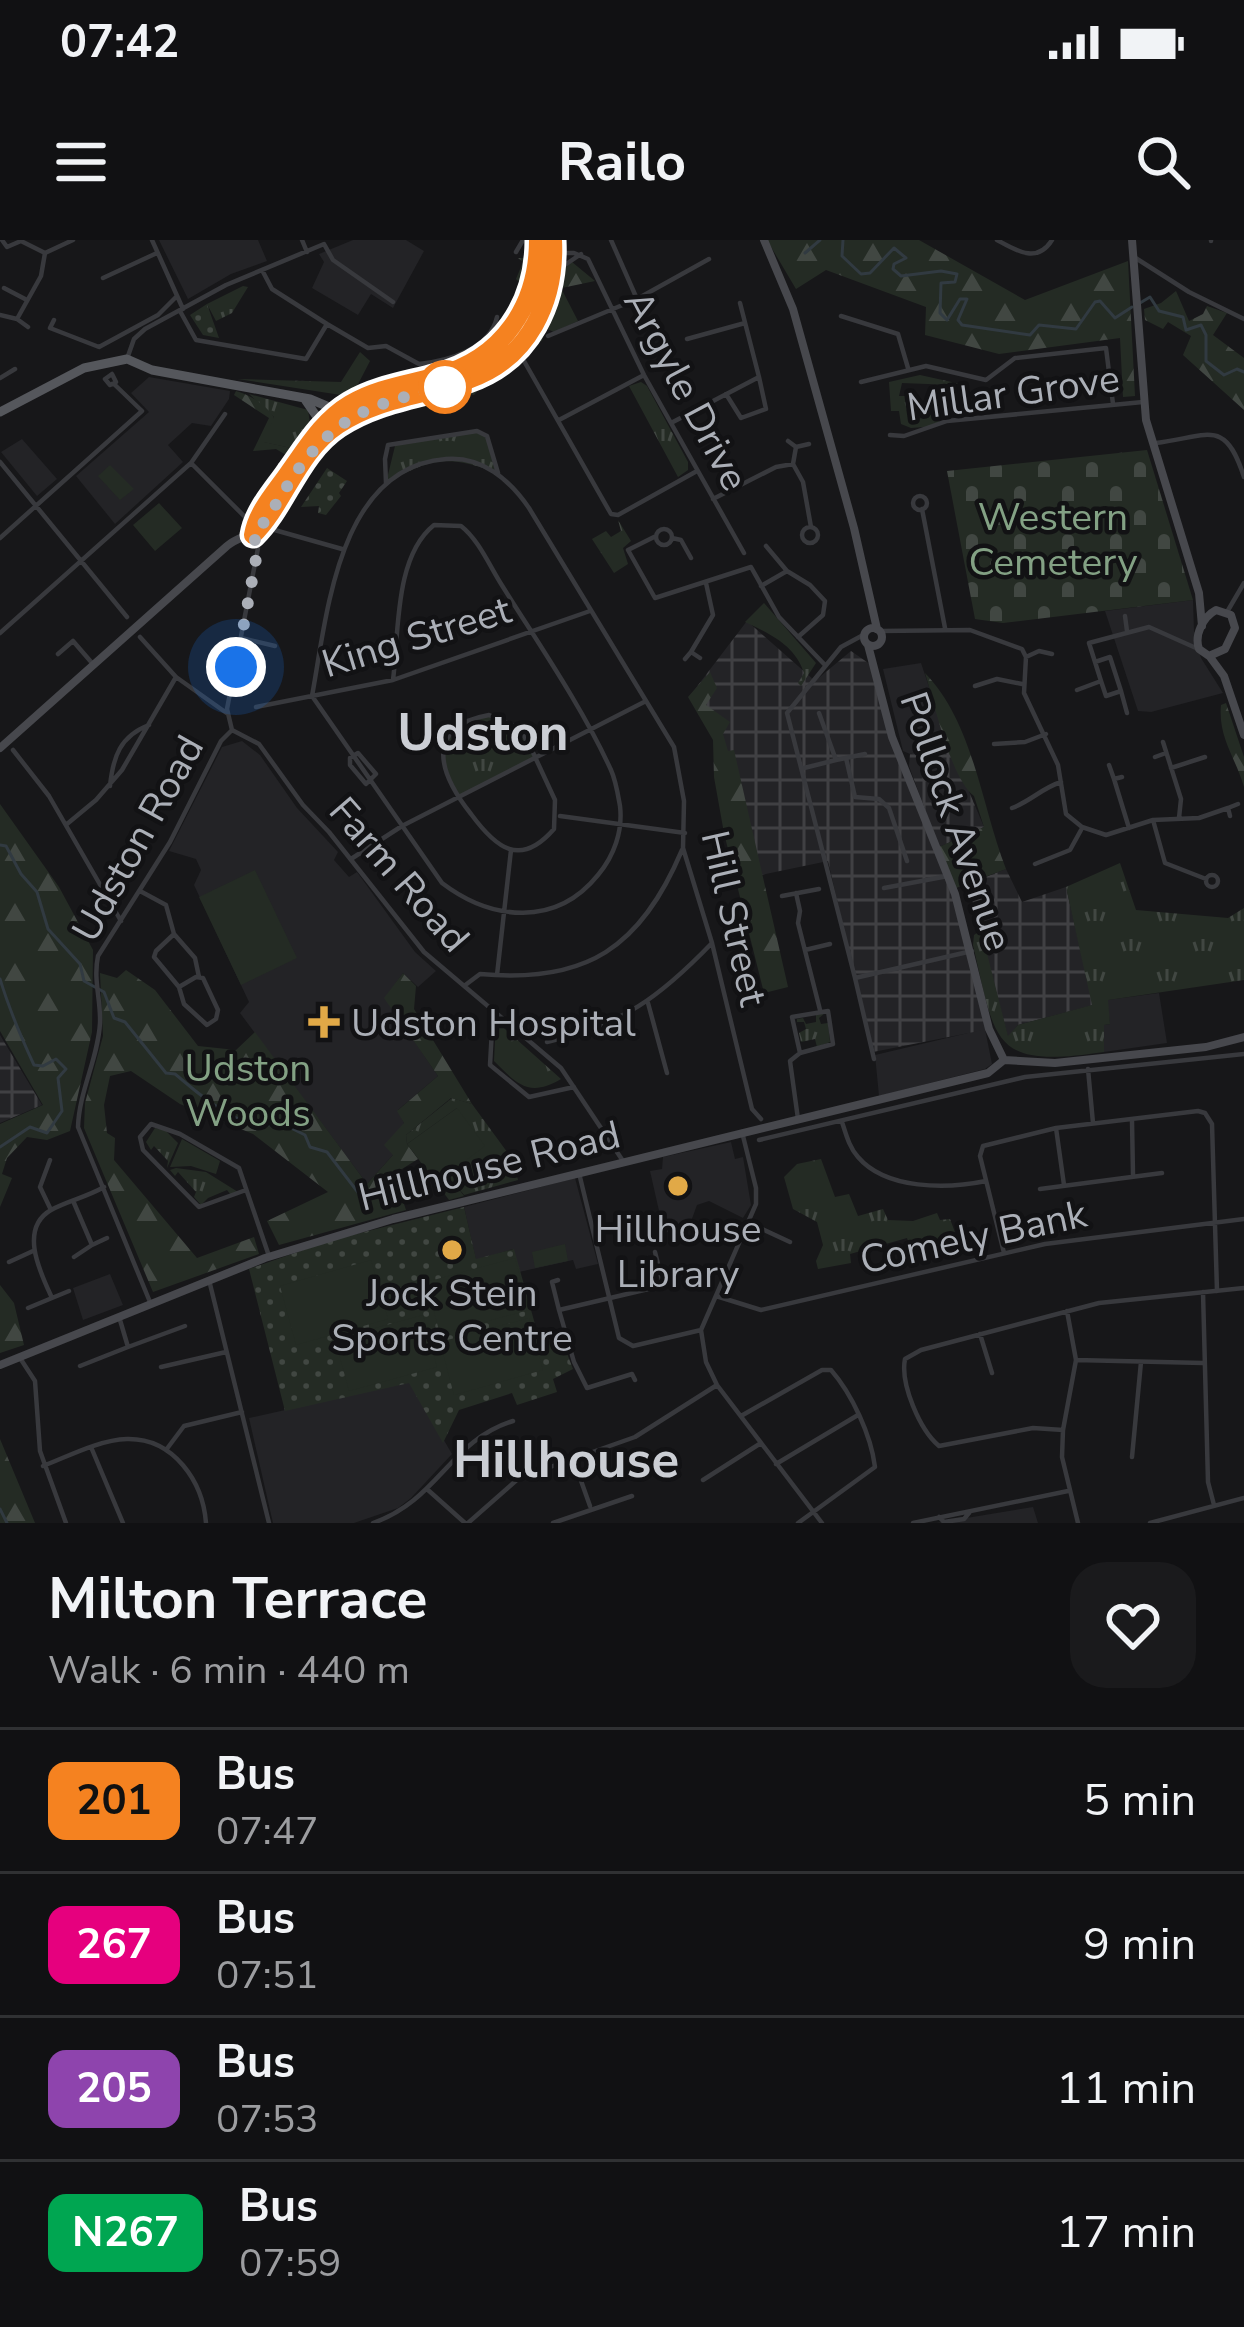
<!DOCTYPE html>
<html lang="en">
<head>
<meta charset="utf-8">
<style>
  :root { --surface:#111113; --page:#1a1a1c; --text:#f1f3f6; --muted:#9c9da0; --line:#303133 }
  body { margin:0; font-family:"Nunito Sans",sans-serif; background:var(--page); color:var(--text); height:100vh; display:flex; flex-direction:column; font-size:45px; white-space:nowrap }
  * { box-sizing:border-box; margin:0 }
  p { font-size:39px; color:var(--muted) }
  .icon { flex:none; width:66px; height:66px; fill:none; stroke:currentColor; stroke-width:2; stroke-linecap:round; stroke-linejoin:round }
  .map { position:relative; height:1283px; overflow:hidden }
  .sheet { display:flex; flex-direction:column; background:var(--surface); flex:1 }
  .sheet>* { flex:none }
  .badge { padding:0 24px; border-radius:18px; font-size:42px; line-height:78px }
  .you { position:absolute; width:60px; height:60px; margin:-30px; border:9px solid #fff; border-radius:50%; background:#1a73e8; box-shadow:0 0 0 18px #1a73e833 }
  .map>.badge { position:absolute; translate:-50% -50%; box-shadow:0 0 0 6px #fff }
  .round { display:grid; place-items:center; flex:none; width:126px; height:126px; border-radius:36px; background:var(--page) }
  .overview { display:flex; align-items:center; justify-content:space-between; height:204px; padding:0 48px }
  h1 { font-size:57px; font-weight:700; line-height:90px }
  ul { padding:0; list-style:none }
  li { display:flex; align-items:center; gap:36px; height:144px; padding:0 48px; border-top:3px solid var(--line) }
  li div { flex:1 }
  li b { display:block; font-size:45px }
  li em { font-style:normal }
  li .badge { min-width:132px; font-weight:700; text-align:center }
  .status { display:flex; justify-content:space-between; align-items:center; height:84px; padding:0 60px; background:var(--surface); direction:ltr }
  .status svg { height:33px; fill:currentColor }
  header { display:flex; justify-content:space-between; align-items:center; height:156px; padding:0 48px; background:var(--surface); font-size:54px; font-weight:700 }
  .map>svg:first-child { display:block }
  .built { fill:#232326 }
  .industrial { fill:url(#industrial-grid) }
  .grass { fill:url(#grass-tufts) }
  .forest { fill:url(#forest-firs) }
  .cemetery { fill:url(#cemetery-stones) }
  .park { fill:url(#park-dots) }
  .garden { fill:#242b24 }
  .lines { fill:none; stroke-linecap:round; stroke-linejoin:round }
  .stream { stroke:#313a41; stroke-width:3 }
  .street { stroke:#38393d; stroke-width:4.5 }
  .secondary { stroke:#47484d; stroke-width:8 }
  .primary { stroke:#55575c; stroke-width:9 }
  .line-casing { stroke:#fff; stroke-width:27 }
  .line { stroke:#f58220; stroke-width:18 }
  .walk { stroke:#abafb7; stroke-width:12; stroke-dasharray:0 21.6 }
  .stop-dot { fill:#fff; stroke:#f58220; stroke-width:6 }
  .poi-dot { fill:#e1a947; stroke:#121214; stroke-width:4.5 }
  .labels { text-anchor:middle; stroke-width:9; stroke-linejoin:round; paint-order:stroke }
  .street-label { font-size:39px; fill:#abafb7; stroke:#121214 }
  .park-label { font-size:39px; fill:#83a184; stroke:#121214 }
  .poi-label { font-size:39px; fill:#abafb7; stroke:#121214 }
  .district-label { font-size:51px; font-weight:bold; fill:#cbced4; stroke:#121214 }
</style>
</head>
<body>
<div class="status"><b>07:42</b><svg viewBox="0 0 49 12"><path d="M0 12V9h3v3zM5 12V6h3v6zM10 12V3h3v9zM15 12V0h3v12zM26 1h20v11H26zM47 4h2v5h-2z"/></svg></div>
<header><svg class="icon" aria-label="menu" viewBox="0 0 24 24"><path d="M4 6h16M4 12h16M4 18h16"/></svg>Railo<svg class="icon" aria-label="search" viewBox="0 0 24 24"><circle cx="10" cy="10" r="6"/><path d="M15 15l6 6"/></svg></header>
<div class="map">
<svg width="1244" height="1283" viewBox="0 0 1244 1283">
  <defs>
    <pattern id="industrial-grid" width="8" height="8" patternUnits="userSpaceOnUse" patternTransform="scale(3)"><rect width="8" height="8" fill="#232326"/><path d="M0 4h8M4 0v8" fill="none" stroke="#404043"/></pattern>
    <pattern id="grass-tufts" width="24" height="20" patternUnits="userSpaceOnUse" patternTransform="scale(3)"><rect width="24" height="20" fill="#242b24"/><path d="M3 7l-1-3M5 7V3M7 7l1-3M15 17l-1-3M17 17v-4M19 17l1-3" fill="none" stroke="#414742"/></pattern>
    <pattern id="forest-firs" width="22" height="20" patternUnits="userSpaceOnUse" patternTransform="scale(3)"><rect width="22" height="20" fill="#242b24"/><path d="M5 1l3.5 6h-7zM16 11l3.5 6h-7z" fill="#414742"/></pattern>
    <pattern id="cemetery-stones" width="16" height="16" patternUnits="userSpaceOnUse" patternTransform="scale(3)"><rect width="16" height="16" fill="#242b24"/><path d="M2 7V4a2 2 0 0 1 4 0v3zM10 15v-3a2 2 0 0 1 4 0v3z" fill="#414742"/></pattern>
    <pattern id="park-dots" width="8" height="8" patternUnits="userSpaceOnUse" patternTransform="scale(3)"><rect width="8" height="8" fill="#242b24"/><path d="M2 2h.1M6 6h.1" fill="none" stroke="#414742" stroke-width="1.8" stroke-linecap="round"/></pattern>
  </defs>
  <rect width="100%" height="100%" fill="#171719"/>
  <path class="built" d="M159 0H258L267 21 231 34 188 59Z
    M353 0H406L424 11 393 68 371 54 358 75 312 48 324 22 319 14Z
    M149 137 230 151 229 159 211 186 192 183 168 205 183 222 115 284 76 236 149 172 131 153Z
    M22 199 57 239 37 256 1 212Z
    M1193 360 1194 391 1201 418 1223 453 1151 472 1138 471 1105 371Z
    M921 423 946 497 910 514 903 511 883 429Z
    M242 501 260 515 297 568 338 612 334 620 349 637 357 632 415 712 436 731 418 747 403 733 385 758 438 836 398 870 404 883 393 915 367 944 240 773 249 762 194 645 201 630 196 619 169 611 222 507Z
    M1159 753 1167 803 1104 812V785L1110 784 1107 760Z
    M985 789 992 824 985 829 879 856 875 815Z
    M731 902 735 919 743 917 751 965 743 978 709 961 697 965 689 987 664 993 650 931 662 929 663 917Z
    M575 938 598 1024 576 1029 573 1020 519 1032 513 1009 476 1020 464 967Z
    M110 1034 123 1065 83 1080 73 1048Z
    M410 1142 452 1214 411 1258 398 1268 354 1283H273L249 1178Z
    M1033 1267 1038 1283H936Z"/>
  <path class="industrial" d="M747 381 815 441 851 411 877 429 887 478 955 654 989 789 873 812 828 621 761 635 730 524 689 457Z
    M946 497 984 587 939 607 909 526 910 514Z
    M1006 629 1022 662 1066 647 1093 765 1018 785 1008 797 968 644Z
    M0 795 42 865 0 883Z"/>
  <path class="grass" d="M526 0H534C531 84 489 119 411 138 423 120 452 123 471 112 499 97 509 74 524 47L516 39 523 22 518 18H524L531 4Z
    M544 23 550 24C539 114 495 126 418 149L417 144C487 114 528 106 544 23Z
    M243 46 248 47 232 73 216 81 207 64Z
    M557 49 562 50 578 81 554 92 545 88 542 101C522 107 487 138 474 155L456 151C504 127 537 101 557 49Z
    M360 112 370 121 356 148 341 155 238 139 341 142Z
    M920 135 965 145 969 157 954 156 950 162 954 145 902 143 899 156H910L911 179 926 178 934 172 944 174 936 186 911 188 901 184 899 171H891L889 142Z
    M641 142 647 146 688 222V230L678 237 629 146Z
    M249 154 308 170 311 190 294 214 291 208 263 202 274 177Z
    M477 191 487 196 498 233C449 215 433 217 386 243L396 202Z
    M618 280 631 301 623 308 628 324 614 333 592 299 606 291 611 297 621 291Z
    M764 363 816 423 801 446 798 443 804 433C795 405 770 394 745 382Z
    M489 475 519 488 536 517 458 558C433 518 438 485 489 475Z
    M1120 623 1136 670 1228 678 1244 668V740L1108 760 1110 784 1104 785V812C991 829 996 803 973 705L974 695 981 690 1008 796 1018 785 1092 765 1066 647Z
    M825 773 819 778 821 784 828 783 830 802 817 807 815 799 801 802 799 793 806 789 804 782H797V779L803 778 806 784 816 782V774Z
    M496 781 561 839C529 858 517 844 494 821Z
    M452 858 472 864 513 920 518 940 464 955 448 935 457 868 407 904 406 895Z
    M155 888 165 890 178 903 167 928 168 921 154 906 151 910 146 902Z
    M182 899 220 921 216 934 191 926 170 927Z
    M821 919 835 957 849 954 858 976 883 969 888 980 913 981 937 973 940 980 950 979 956 995 910 1007 907 998 850 1014 851 1023 818 1029 816 1021 823 1005 817 982 793 969 784 937 797 924Z
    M176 928 206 932 238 952 231 955 227 950 208 958 201 965 194 957 196 952 178 932 175 936 170 930Z"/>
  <path class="forest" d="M767 0H919L1025 60 1128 21 1135 156 1123 157 1120 98 999 114 925 95 926 67 826 30 796 49Z
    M572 22 595 41 557 49 561 30Z
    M1176 51 1189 81 1203 74 1207 66 1227 73 1213 95 1244 118V170L1183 115 1191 96 1168 82 1163 89 1145 80 1144 69 1161 63Z
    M236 151C249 154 268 166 274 178L264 202 291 208 294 214 291 218 276 209 253 211 269 178 234 155Z
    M710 432 717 448 706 465 730 482 723 494 728 511 734 510 788 747 764 753 724 593 714 537 713 500 688 457Z
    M925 433C974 484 981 565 1006 629L956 648 939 607 984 587 974 556C951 539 934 462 925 433Z
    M1226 463 1244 517V547C1235 516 1218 498 1221 465Z
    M0 564 59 647 93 710 92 792 70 891 47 900 27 897 7 918 2 934 12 938 0 967V884L43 865 0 791Z
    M126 730 155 750 198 806 236 810 255 792 367 944 393 915 384 905 404 883 397 871 438 836 384 758 403 733 416 746 414 769 472 864 451 858 406 895 407 904 418 919 394 934 406 970 279 1005 267 981 328 952 253 894 180 864 131 831 110 836 104 865 107 893 115 898 114 920 197 1018 254 997 259 1014 153 1052 84 888 85 863 103 796 100 733 117 738Z
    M0 1045 14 1063 24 1105 0 1113Z
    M0 1199 35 1283H0Z"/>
  <path class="cemetery" d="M1147 210 1193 360 1003 383 975 379 947 231Z"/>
  <path class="park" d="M207 64 219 98 203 95 190 75Z
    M327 228 347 241 339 253 341 256 326 275 318 273 319 266 301 267Z
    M464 967 476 1019 514 1009 538 1095 558 1090 573 1129 553 1139 557 1152 517 1165 512 1153 459 1170 443 1203 409 1143 285 1171 249 1029 332 1000Z"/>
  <path class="garden" d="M110 225 134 249 120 260 98 236Z
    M159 263 182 288 155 311 133 285Z
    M255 630 297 718 241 745 199 657Z
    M457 868 485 906 448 934 464 956 449 960 407 904Z
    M565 1004 568 1021 535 1028 532 1012Z
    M515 1018 529 1070 440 1094 426 1042Z
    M371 1020 388 1079 296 1105 280 1046Z
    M423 1075 437 1127 349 1151 335 1099Z
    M529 1078 543 1130 454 1155 440 1102Z"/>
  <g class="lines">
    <path class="stream" d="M843 0 842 16 861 34 870 33 894 8 906 18 894 24 893 29 901 36 941 31 957 34 955 42 941 43 940 73 947 80 960 59H967L958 80 962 85 1030 95 1039 85 1076 89 1095 62 1100 61 1115 78 1132 67
      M805 13 820 0
      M1140 63 1150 57 1159 71 1183 77 1186 90 1201 85 1206 95V121L1224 135 1237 129 1244 132
      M0 605 6 606 21 634 37 652 48 689 80 724 84 741 104 752 114 778 125 782 166 833 175 834C202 856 241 894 281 883L305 895 310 907 327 912 360 955
      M0 739C9 769 21 797 34 825L43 826 56 819 66 829 58 838 62 871 47 893 30 887 0 907
      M0 1269 7 1283"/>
    <path class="street" d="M2 0 7 7 21 1 45 13
      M152 0 183 69
      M302 0 307 12
      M611 0 637 59
      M997 0C1017 11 1037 24 1052 0
      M1211 0V1
      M516 12 523 0
      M556 13H574L588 19 644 135 744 313
      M1134 17 1189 52 1244 79
      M262 30 272 49 327 84 368 108 386 106 419 124C449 121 490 109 497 77
      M556 31 581 14
      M103 38 157 13
      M4 48 25 59
      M180 71 196 100 306 119 327 84
      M0 75 17 79 28 87
      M841 76 898 94 908 128
      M17 79 41 36 45 13 73 0
      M54 80 50 88 99 107 158 75 177 56
      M548 96 637 59 709 19
      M687 99 745 83
      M128 116 134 99 145 89 226 45 324 4 333 20 393 62
      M524 121 611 274 618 275 697 231
      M112 134 116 142 110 145 105 139Z
      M0 138 15 129
      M861 142 926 126 986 140 1015 118 1106 108 1113 164
      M726 154 741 178 766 169 759 137
      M559 180 644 135
      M671 183 759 137 740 63
      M890 195 904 196 947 181 1143 162
      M788 201 796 207 793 224
      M1156 203C1210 196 1225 178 1244 237
      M796 207 809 204
      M0 222 127 377
      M191 223 246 278
      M386 243 385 219 388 205 477 191 487 196 498 233
      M913 263a7 7 0 1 1 14 0a7 7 0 1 1-14 0Z
      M713 259 776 227 793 224 803 242 811 287
      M922 269 945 388
      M802 295a8 8 0 1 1 16 0a8 8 0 1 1-16 0Z
      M271 289 342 309
      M656 297a8 8 0 1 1 16 0a8 8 0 1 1-16 0Z
      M656 296 628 310 655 358 751 327 779 377 824 424
      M0 298 142 171 114 144
      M672 298 681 300 691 318
      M766 306 787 331
      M761 346 787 331 810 345 825 361 823 375 798 397
      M1227 372 1244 343
      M1125 376 1127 391
      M880 391 970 390 1022 409 1026 417 1024 453 1058 525 1066 574 1082 587 1106 595 1153 580 1199 578 1228 568
      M0 393 191 223 225 174
      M865 394 841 407 787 473 855 738 972 711
      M140 397 176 437 228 474
      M241 398 275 406
      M691 412 713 375 706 343
      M58 414 73 401 92 423
      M1026 417 1039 411 1052 414
      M685 419 691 412 700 418
      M1095 422 1110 417 1121 451 1106 456 1101 441
      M393 440C399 394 394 317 434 285L461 286C479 300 490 327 503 347 540 406 582 467 611 530 616 541 618 555 620 566 623 591 614 616 598 635 556 687 492 681 442 643L312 456C327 375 338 227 446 219 482 216 510 240 529 268L674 507 684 561 683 608 712 703 752 869 761 879
      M975 446 997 439 1022 444
      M1077 450 1101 441 1089 403 1149 387 1196 408
      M1121 451 1127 473
      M256 467 393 440 590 371
      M489 475 519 488 529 504 555 560 554 589C520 628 496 608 471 574 440 535 422 487 489 475Z
      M232 490 259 504 303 565 329 592 424 712 561 828 623 921
      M232 490 227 469 258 308 253 295
      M1163 502 1181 559 1179 578
      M994 504 1025 502 1046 494
      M13 510 49 556 121 681
      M358 513 376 534 366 544 350 525V518Z
      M1155 517 1166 513
      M846 518 855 557 879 559 889 568 907 621
      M836 520 865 514
      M1109 525 1114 539 1122 537
      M804 528 836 520 819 473
      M1171 528 1205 517
      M1114 539 1129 588
      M110 546C113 517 120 496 149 485
      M1012 568C1031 561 1042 548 1061 542
      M560 576 685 593
      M1230 576 1228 568 1238 564
      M1153 580 1165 623 1206 639
      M67 584 96 560 122 530 176 437
      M351 619 402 586 646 461
      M1035 624 1070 610 1081 590
      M1206 641a6 6 0 1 1 12 0a6 6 0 1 1-12 0Z
      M884 648 948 636
      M140 651 166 665 174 694 156 711 154 717 179 747
      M796 653 800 671 798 683 820 770
      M782 656 819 649
      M174 694 195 718 199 737
      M805 710 830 704
      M497 735 511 610
      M196 737 203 738 218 770 216 779 207 785 184 764 179 747Z
      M855 738 874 819
      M464 746 480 734C587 744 641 707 682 610
      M648 763 667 833
      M493 772 490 825 529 857 574 847
      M547 802C623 784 659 758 712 703
      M1088 829 1093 883
      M798 879 790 821 800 813 833 804 828 771 792 777 800 813
      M1132 881 1133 935
      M842 882C846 894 849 907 858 917 886 950 947 949 986 941
      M1056 888 1064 945
      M742 892 756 948V964L701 1090 706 1122 717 1145 822 1283
      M759 900 1025 837 1244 814
      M50 920 40 947 51 970
      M579 933 619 1098 633 1106 701 1090
      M1040 949 1162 933
      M246 950 199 967 143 910 140 897 151 884 180 894 239 928 269 1016
      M74 963 92 1005 107 998
      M749 983 790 1002
      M1004 1013 980 916 983 906 1056 888 1198 871 1205 873 1212 884 1217 1051
      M74 1017 92 1005
      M9 1022 33 1011
      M209 1040 269 1283
      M558 1040 552 1042 559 1070 657 1047 662 1040 655 1012
      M1203 1052 1208 1242 1214 1265
      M716 1056 761 1070 1045 1004 1244 979
      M52 1058 69 1051
      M150 1062 78 887C79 851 98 819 100 783 101 760 93 740 98 716L170 602 221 501 232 490
      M28 1068 52 1058C41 1034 18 989 51 970 67 961 87 957 104 947
      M559 1070 574 1122 587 1148 632 1134 635 1140
      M1067 1071 1076 1120 1063 1190 1062 1217 1078 1283
      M980 1094 992 1133
      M128 1107 185 1086
      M20 1118 35 1141 40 1211 66 1283
      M1076 1120 1203 1123
      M80 1126 128 1107 120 1080
      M161 1127 226 1112
      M741 1176 822 1130H831C852 1154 871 1195 875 1227L798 1283
      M1063 1190 1033 1188 939 1206C920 1190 900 1144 905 1119L921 1110 1099 1063 1244 1048
      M91 1207 123 1283
      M166 1210 184 1186 242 1172
      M1132 1217 1141 1122
      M574 1221 590 1266
      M776 1224 858 1175
      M43 1226C69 1216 99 1200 127 1199 174 1198 203 1242 206 1283
      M703 1240 761 1203
      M428 1250 465 1283
      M939 1277 944 1282 964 1279 969 1273
      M373 1283C439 1260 449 1201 513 1181
      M468 1283 519 1238 635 1197 717 1145
      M553 1283 632 1256
      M913 1283 1068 1251
      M1150 1283 1244 1258"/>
    <path class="secondary" d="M764 0 793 69 854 288 877 389
      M1132 0 1146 180 1199 353 1202 386
      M253 293 261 272 305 208
      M1216 370 1231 375 1235 388 1225 409 1209 416 1199 409C1194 395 1203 377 1216 370Z
      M864 397a9 9 0 1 1 18 0a9 9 0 1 1-18 0Z
      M868 405 892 497 955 654 989 789 1004 820
      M1210 417 1224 436 1244 495
      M0 508 227 306C239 296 252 296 262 286L308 214 336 186
      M0 1125 265 1018 393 979 988 833 1004 820 1055 823 1206 807 1244 797"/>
    <path class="primary" d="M304 158 317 177 315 190
      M0 172 84 128 127 119 152 130 310 159 348 175C366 170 383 161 401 156 494 134 558 113 553 0
      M305 208C318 191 332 173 352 162 380 147 412 143 442 135 505 116 538 64 538 0"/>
  </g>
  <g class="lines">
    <defs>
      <path id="line" d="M538 0C538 66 502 119 437 136 408 144 377 148 350 164 323 180 307 207 289 232 276 251 257 271 253 295 284 265 297 212 338 185 379 158 423 156 468 140 529 119 556 61 553 0"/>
    </defs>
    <use href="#line" class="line-casing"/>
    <use href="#line" class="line"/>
    <path class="walk" d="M236 427 258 308 253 295C269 279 282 253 295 234 339 171 381 161 452 146L445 147"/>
  </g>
  <circle class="stop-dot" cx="445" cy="147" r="24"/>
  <g class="poi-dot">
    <path d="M318 764h12v12h12v12h-12v12h-12v-12h-12v-12h12z"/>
    <circle cx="678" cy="946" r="12"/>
    <circle cx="452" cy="1010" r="12"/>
  </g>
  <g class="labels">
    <g class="street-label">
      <text transform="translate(687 150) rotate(62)" y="14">Argyle Drive</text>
      <text transform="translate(1013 152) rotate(-8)" y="14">Millar Grove</text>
      <text transform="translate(416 396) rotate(-17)" y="14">King Street</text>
      <text transform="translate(957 581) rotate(71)" y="14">Pollock Avenue</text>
      <text transform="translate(137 598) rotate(-61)" y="14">Udston Road</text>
      <text transform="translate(400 634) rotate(49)" y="14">Farm Road</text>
      <text transform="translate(735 678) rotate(77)" y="14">Hill Street</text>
      <text transform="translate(489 925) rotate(-14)" y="14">Hillhouse Road</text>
      <text transform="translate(973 996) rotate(-12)" y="14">Comely Bank</text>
    </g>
    <g class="park-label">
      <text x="1053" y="290">Western<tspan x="1053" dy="45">Cemetery</tspan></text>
      <text x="248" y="841">Udston<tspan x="248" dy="45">Woods</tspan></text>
    </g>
    <g class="poi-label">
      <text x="351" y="796" text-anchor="start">Udston Hospital</text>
      <text x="678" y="1002">Hillhouse<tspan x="678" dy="45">Library</tspan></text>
      <text x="452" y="1066">Jock Stein<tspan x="452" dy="45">Sports Centre</tspan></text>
    </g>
    <g class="district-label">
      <text x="483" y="510">Udston</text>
      <text x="566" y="1237">Hillhouse</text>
    </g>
  </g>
</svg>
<div class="you" style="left:236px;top:427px"></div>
</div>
<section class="sheet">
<div class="overview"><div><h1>Milton Terrace</h1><p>Walk · 6 min · 440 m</p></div><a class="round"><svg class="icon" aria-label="heart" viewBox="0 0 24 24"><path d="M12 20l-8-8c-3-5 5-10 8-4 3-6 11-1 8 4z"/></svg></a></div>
<ul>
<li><span class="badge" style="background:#f58220;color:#111">201</span><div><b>Bus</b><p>07:47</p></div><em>5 min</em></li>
<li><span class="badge" style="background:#e6007e;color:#fff">267</span><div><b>Bus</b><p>07:51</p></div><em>9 min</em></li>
<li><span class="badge" style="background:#8e44ad;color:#fff">205</span><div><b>Bus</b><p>07:53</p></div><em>11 min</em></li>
<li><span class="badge" style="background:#00a651;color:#fff">N267</span><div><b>Bus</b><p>07:59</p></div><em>17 min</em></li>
</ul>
</section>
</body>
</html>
